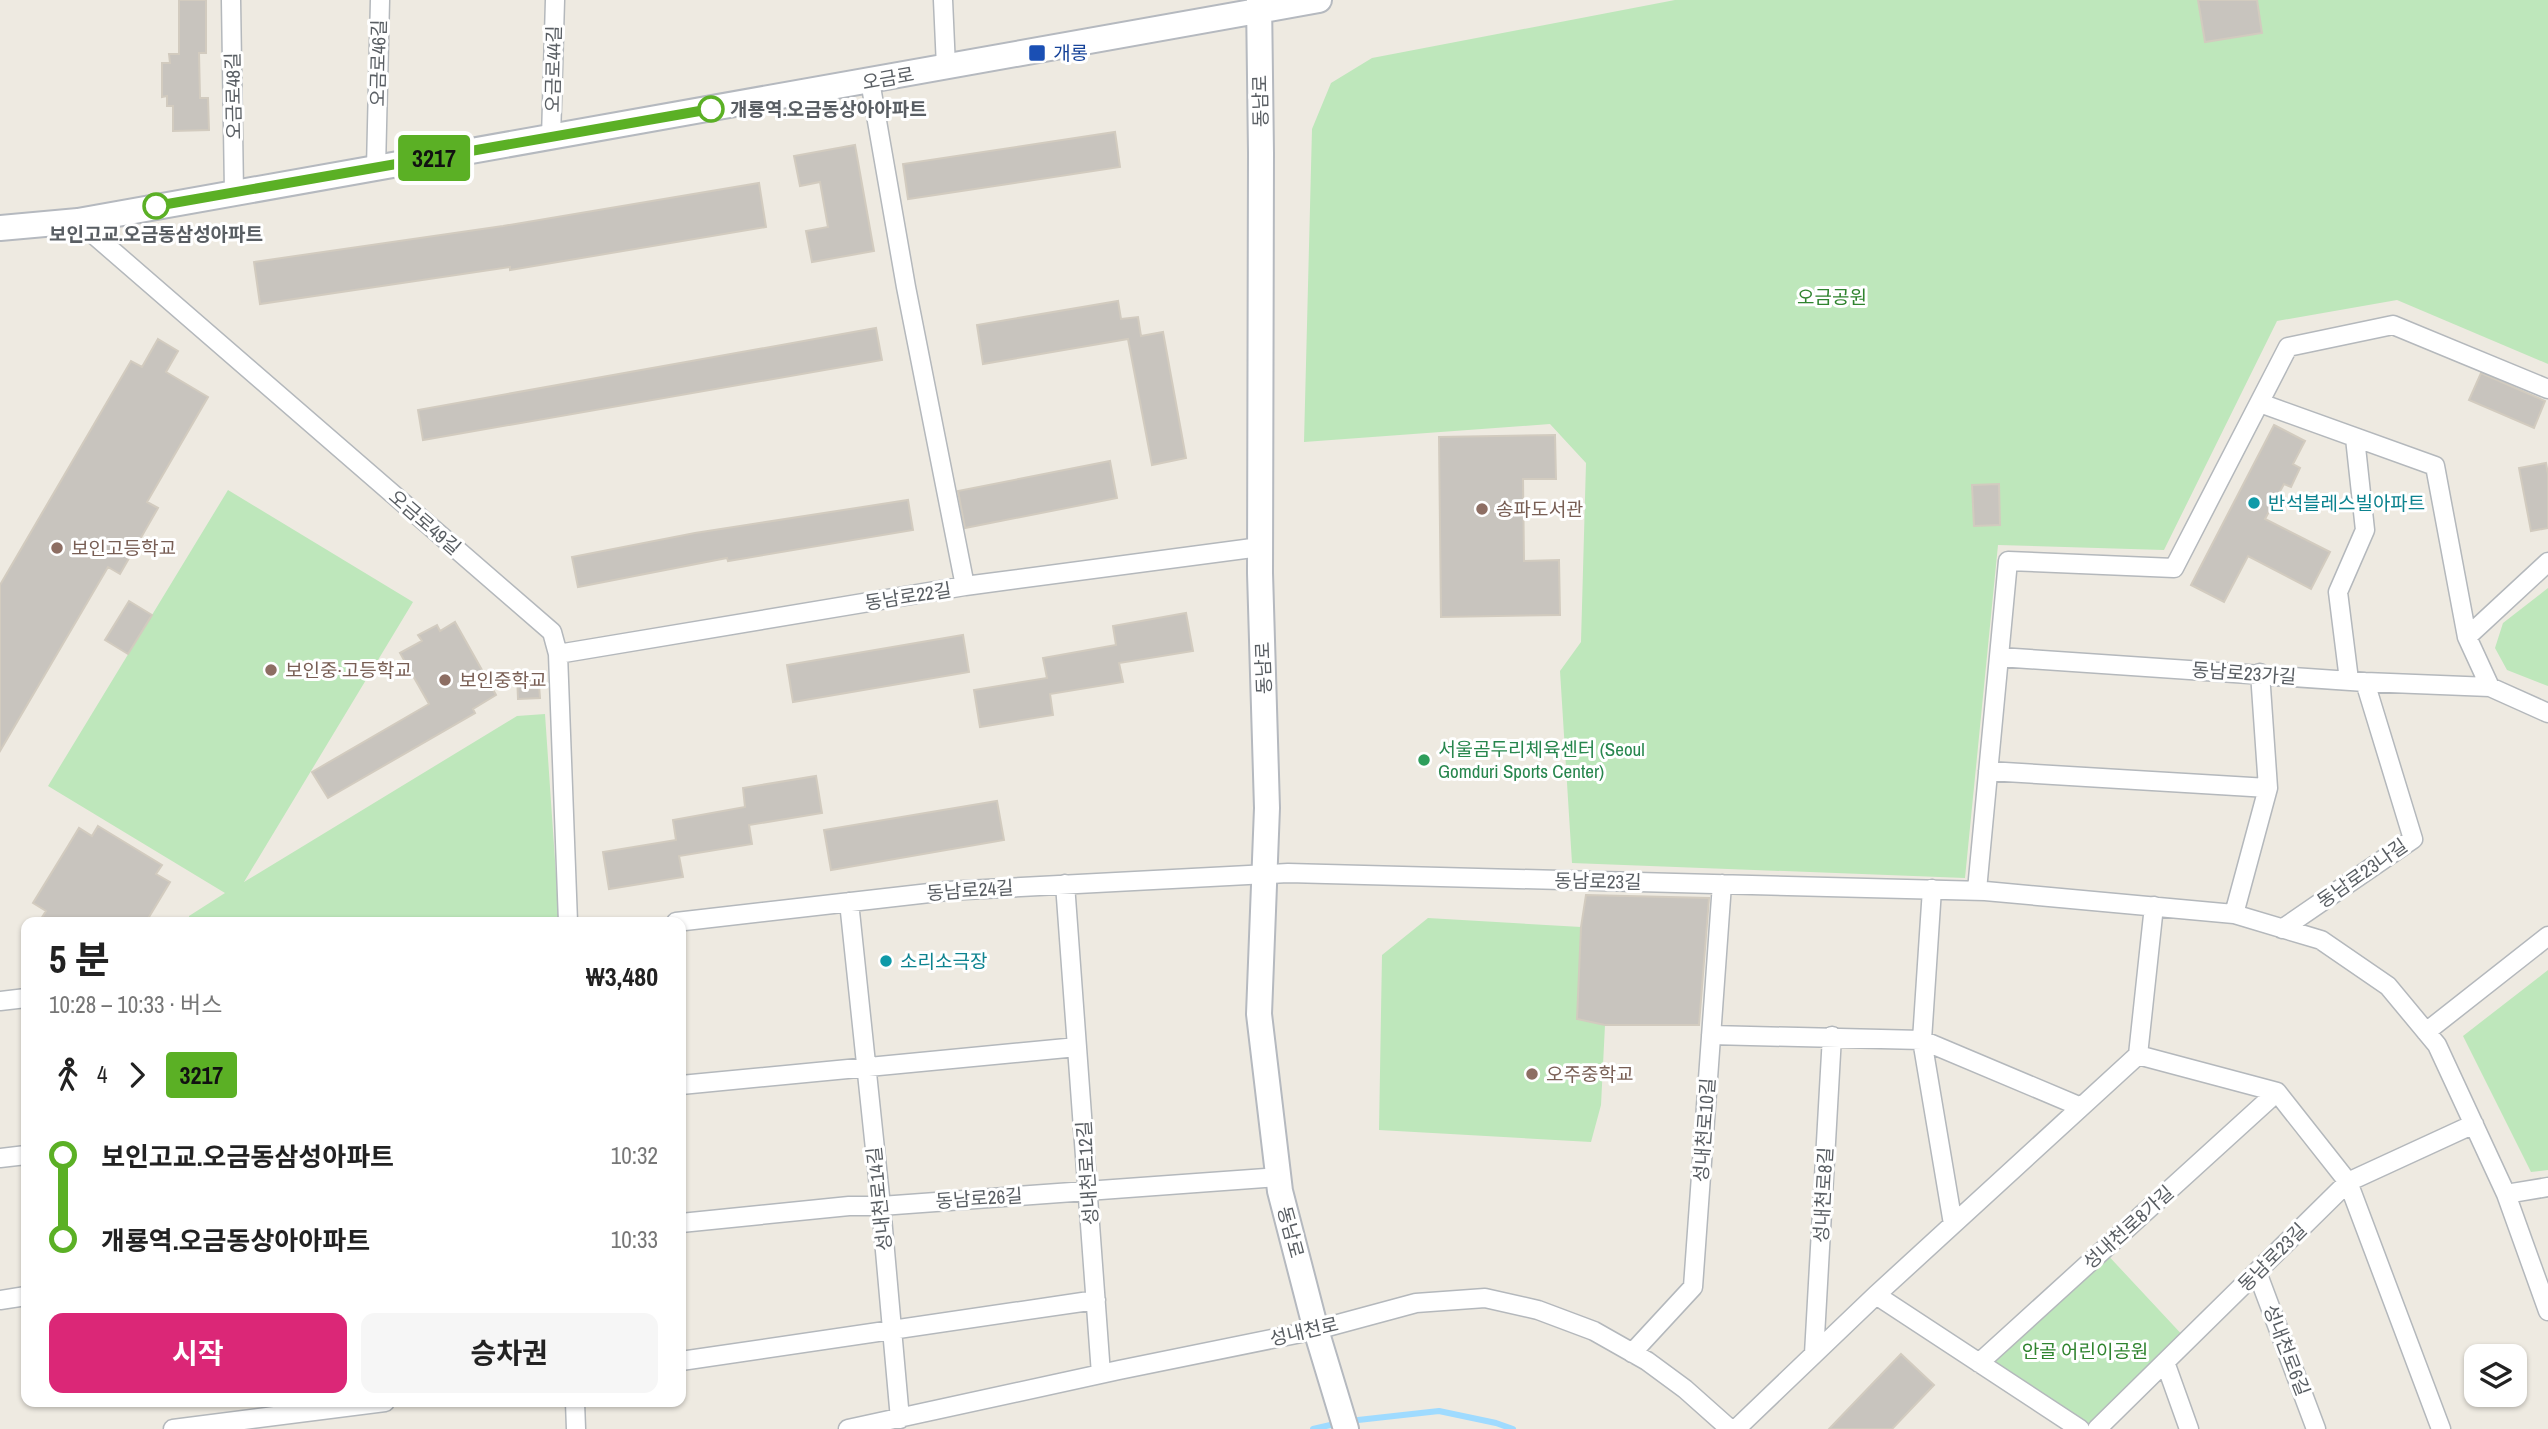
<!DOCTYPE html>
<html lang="ko">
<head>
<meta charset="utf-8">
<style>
  :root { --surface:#fff; --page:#f6f6f6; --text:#222; --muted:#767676; --accent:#db2777 }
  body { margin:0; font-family:"Archivo Narrow","Noto Sans KR",sans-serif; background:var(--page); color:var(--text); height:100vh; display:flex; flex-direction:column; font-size:26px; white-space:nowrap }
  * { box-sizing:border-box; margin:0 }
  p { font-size:23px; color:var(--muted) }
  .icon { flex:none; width:38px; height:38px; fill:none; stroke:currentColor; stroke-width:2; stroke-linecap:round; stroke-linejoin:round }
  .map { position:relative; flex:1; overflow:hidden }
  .details { position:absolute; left:21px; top:917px; width:665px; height:490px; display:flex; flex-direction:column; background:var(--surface); border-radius:14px; box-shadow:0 2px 5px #0004 }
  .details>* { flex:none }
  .badge { padding:0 14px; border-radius:5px; font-size:24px; line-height:46px }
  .buttons { position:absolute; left:2464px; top:1344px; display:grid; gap:14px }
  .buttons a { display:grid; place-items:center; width:63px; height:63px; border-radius:14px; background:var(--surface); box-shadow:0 2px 5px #0004; font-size:35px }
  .map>.badge { position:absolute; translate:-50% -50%; box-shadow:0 0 0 4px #fff }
  .legs { display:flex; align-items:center; gap:10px; height:77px; padding:0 28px; font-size:23px }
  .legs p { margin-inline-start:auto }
  .head { display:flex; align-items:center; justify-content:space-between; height:119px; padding:0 28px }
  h1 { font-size:38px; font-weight:700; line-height:52px }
  .cta { display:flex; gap:14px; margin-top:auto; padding:14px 28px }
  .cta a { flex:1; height:80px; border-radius:14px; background:var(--accent); color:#fff; font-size:28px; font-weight:700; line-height:80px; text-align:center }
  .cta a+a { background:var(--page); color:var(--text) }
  ul { padding:0 28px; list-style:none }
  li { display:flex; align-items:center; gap:24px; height:84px; font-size:26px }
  li i { display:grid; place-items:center; width:10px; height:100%; margin:0 9px; background:currentColor }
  li i::after { content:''; width:18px; height:18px; margin:-9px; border:5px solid; border-radius:50%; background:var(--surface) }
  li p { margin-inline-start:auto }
  li:first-child i { background:linear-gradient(#0000 50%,currentColor 0) }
  li:last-child i { background:linear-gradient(currentColor 50%,#0000 0) }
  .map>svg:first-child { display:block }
  .green { fill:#bee7bb }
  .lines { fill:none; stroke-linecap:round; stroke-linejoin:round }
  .stream { stroke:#9fdbff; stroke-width:6 }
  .building { fill:#c8c4be; stroke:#d2cbbf; stroke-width:2 }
  .minor-casing { stroke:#b4b8bc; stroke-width:21 }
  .secondary-casing { stroke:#b5b9bf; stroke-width:28 }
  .minor { stroke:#fff; stroke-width:18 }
  .secondary { stroke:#fff; stroke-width:24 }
  .line-1-casing { stroke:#fff; stroke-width:16 }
  .line-1 { stroke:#5bb025; stroke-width:10 }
  .transit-dot { fill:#1a4fb4; stroke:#fff; stroke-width:2.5 }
  .stop-1-dot { fill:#fff; stroke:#5bb025; stroke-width:3.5 }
  .culture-dot { fill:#0f9aa8; stroke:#fff; stroke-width:2.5 }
  .education-dot { fill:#8d6e63; stroke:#fff; stroke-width:2.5 }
  .leisure-dot { fill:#2e9e5b; stroke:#fff; stroke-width:2.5 }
  .labels { text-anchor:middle; stroke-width:6; stroke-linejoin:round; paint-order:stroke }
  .transit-label { font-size:19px; fill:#164399; stroke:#fff; text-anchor:start }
  .street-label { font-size:19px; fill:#595e63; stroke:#fff }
  .stop-label { font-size:19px; font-weight:bold; fill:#595e63; stroke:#fff; text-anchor:start }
  .park-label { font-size:19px; fill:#30842f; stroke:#fff }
  .culture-label { font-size:19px; fill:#0d838f; stroke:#fff; text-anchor:start }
  .education-label { font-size:19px; fill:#785e54; stroke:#fff; text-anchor:start }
  .leisure-label { font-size:19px; fill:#27864d; stroke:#fff; text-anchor:start }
</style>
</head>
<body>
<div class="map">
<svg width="2548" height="1429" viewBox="0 0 2548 1429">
  <rect width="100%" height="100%" fill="#eeeae1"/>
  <path class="green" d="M1675 0H2548V364L2397 300 2277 321 2164 550 1998 545 1965 878 1572 863 1560 671 1581 642 1586 463 1550 424 1304 442 1312 129 1331 83 1372 58Z
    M228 490 413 602 244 882 517 716 545 714 559 919 525 922H189V916L225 893 48 786Z
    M2548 588V686L2507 670 2495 648 2503 623Z
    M1428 918 1581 927 1577 1018 1605 1025 1601 1105 1591 1142 1379 1130 1382 955Z
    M2548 970V1170L2531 1172 2463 1036Z
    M2103 1250 2187 1340 2097 1429H2080L1979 1363Z"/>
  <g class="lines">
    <path class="stream" d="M1349 1421 1439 1411 1496 1423 1513 1429
      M1313 1429 1339 1423"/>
  </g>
  <path class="building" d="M179 0H206V53H199L200 98H208L209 130 173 131V106H167V96L162 97V63H170L169 54H179Z
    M2198 0H2257L2262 33 2205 42Z
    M1115 132 1120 167 908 199 903 164Z
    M855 145 874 251 812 262 806 231 828 227 820 182 800 186 794 156Z
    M759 183 766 227 510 270V267L260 304 254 262 503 226Z
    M1118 301 1121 319 1138 317 1141 336 1163 332 1186 458 1152 465 1128 339 983 364 977 325Z
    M876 328 882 360 423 440 418 410Z
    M158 339 178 351 166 372 208 397 147 502 158 508 120 574 108 567 0 751V585L131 361 142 367Z
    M2481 373 2545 401 2534 428 2469 400Z
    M2274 425 2305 441 2293 464 2300 468 2291 487 2284 484 2265 519 2330 552 2311 589 2248 556 2224 602 2191 585Z
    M1555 435 1556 479H1523L1524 561 1559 560 1560 615 1441 617 1439 437Z
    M1110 461 1117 498 965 528 958 491Z
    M2546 463 2548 474V528L2531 531 2519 468Z
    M1999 484 2000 525 1974 526 1972 485Z
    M908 500 913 530 728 561 727 558 578 587 572 557 695 533Z
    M129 601 152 615 128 654 105 640Z
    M1186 613 1193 651 1119 663 1123 682 1050 694 1053 715 980 727 974 690 1047 678 1043 658 1116 645 1113 626Z
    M455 622 496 695 473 709 475 713 328 798 312 772 429 704 400 653 422 641 418 635 437 625 440 631Z
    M963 635 969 672 793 702 787 665Z
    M538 672 540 698 518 699 517 674Z
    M816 776 822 813 749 825 752 844 679 856 683 877 609 889 603 852 676 840 673 820 745 807 743 788Z
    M997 801 1004 840 831 870 824 830Z
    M98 826 162 865 156 874 170 882 146 922H39L46 911 33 903 68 846 79 828 92 836Z
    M1586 895 1709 898 1699 1025H1605L1577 1019 1581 927Z
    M1901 1354 1934 1385 1892 1429H1829Z"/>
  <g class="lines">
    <defs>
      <path id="minor" d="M231 0 234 192
        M943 0 946 67
        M870 81 906 287 965 586
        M551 138 555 0
        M376 168 380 0
        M78 221 552 632 558 654 568 922
        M2260 403 2435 466 2467 637
        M2548 562 2467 637 2490 687 2548 713
        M558 654 965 586 1260 547
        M1999 657 2365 682 2490 687
        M2349 680 2338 592 2365 530 2355 438
        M1988 771 2268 788
        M1065 884 1101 1374
        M1932 889 1922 1040 1953 1224
        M1977 890 2008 561 2174 568 2288 347 2393 325 2548 389
        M849 902 881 1206 900 1419
        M2234 914 2268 788 2260 673
        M676 922 947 891 1288 873 1985 891 2234 914 2321 940 2388 986 2437 1045 2506 1194 2548 1311
        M2282 929 2413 839 2365 682
        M0 1001 26 998
        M2426 1032 2548 936
        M1711 1035 1922 1040 2081 1107
        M2138 1055 2277 1092 2348 1182 2441 1429
        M681 1085 1077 1047
        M0 1158 26 1155
        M2506 1194 2548 1187
        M681 1223 849 1206H881L1278 1177
        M2257 1272 2316 1429
        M1876 1295 2080 1429
        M0 1300 26 1296
        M1632 1353 1693 1287 1722 884
        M1814 1354 1832 1036
        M681 1361 1096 1300
        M2165 1362 2189 1429
        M1979 1363 2277 1092
        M575 1402 576 1429
        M173 1429 385 1402
        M848 1429 1119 1370 1316 1330 1416 1303 1485 1298 1538 1310 1594 1331 1647 1361 1685 1389 1730 1429
        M1736 1429 1876 1295 2138 1055 2154 906
        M2097 1429 2348 1182 2474 1124"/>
      <path id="secondary" d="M1259 0 1261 153 1260 573 1267 808 1259 1014 1280 1191 1316 1330 1346 1429
        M0 228 78 221 1319 0"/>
    </defs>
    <use href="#minor" class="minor-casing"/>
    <use href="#secondary" class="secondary-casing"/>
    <use href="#minor" class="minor"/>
    <use href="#secondary" class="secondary"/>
  </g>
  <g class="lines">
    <defs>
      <path id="line-1" d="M156 206 711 109"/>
    </defs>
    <use href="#line-1" class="line-1-casing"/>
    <use href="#line-1" class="line-1"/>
  </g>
  <rect class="transit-dot" x="1028" y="44" width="18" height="18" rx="3.5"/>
  <g class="stop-1-dot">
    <circle cx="711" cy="109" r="12"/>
    <circle cx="156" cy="206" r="12"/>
  </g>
  <g class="culture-dot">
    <circle cx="2254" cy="503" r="7"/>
    <circle cx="886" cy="961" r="7"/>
  </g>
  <g class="education-dot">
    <circle cx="1482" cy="509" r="7"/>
    <circle cx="57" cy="548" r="7"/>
    <circle cx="271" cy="670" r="7"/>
    <circle cx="445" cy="680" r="7"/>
    <circle cx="1532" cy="1074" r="7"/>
  </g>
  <circle class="leisure-dot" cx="1424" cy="760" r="7"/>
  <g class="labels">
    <g class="transit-label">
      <text x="1053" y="60">개롱</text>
    </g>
    <g class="street-label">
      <text transform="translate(378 63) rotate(-89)" y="7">오금로46길</text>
      <text transform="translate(553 69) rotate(-89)" y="7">오금로44길</text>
      <text transform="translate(888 78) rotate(-10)" y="7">오금로</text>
      <text transform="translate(233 96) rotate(-91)" y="7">오금로48길</text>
      <text transform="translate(1260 101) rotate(-91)" y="7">동남로</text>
      <text transform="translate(425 522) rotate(41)" y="7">오금로49길</text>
      <text transform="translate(908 596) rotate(-9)" y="7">동남로22길</text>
      <text transform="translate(1263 668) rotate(-92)" y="7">동남로</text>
      <text transform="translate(2244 673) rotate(4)" y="7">동남로23가길</text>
      <text transform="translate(2362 873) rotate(-35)" y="7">동남로23나길</text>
      <text transform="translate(1598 881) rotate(1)" y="7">동남로23길</text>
      <text transform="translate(970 890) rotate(-4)" y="7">동남로24길</text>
      <text transform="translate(1704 1130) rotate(-86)" y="7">성내천로10길</text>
      <text transform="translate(1087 1173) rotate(-94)" y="7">성내천로12길</text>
      <text transform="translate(1823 1195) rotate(-87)" y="7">성내천로8길</text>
      <text transform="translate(979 1198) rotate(-4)" y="7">동남로26길</text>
      <text transform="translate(879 1199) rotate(-96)" y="7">성내천로14길</text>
      <text transform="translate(2128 1227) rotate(-42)" y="7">성내천로8가길</text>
      <text transform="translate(1291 1232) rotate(75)" y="7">동남로</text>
      <text transform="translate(2272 1257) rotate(-45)" y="7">동남로23길</text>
      <text transform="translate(1304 1331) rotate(-13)" y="7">성내천로</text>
      <text transform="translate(2287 1350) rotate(69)" y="7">성내천로6길</text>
    </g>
    <g class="stop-label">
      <text x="730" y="116">개룡역.오금동상아아파트</text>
      <text x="156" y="241" text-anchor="middle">보인고교.오금동삼성아파트</text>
    </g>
    <g class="park-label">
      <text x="1832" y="304">오금공원</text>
      <text x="2085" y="1358">안골 어린이공원</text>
    </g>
    <g class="culture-label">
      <text x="2268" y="510">반석블레스빌아파트</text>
      <text x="900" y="968">소리소극장</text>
    </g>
    <g class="education-label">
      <text x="1496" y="516">송파도서관</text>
      <text x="71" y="555">보인고등학교</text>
      <text x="285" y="677">보인중·고등학교</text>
      <text x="459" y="687">보인중학교</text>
      <text x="1546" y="1081">오주중학교</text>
    </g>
    <g class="leisure-label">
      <text x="1438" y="756">서울곰두리체육센터 (Seoul<tspan x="1438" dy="22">Gomduri Sports Center)</tspan></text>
    </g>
  </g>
</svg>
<div class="buttons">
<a><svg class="icon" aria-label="layers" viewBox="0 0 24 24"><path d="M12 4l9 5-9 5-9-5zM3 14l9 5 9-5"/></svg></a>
</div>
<b class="badge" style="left:434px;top:158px;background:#5bb025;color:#111">3217</b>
<section class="details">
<div class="head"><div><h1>5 분</h1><p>10:28 – 10:33 · 버스</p></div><b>₩3,480</b></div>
<div class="legs"><svg class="icon" aria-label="walk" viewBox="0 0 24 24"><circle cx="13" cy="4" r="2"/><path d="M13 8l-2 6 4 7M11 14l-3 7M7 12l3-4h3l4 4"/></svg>4<svg class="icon" aria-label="forward" viewBox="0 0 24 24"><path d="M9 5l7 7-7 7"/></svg><b class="badge" style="background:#5bb025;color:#111">3217</b></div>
<ul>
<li><i style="color:#5bb025"></i><b>보인고교.오금동삼성아파트</b><p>10:32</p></li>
<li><i style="color:#5bb025"></i><b>개룡역.오금동상아아파트</b><p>10:33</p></li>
</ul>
<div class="cta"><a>시작</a><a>승차권</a></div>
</section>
</div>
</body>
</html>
